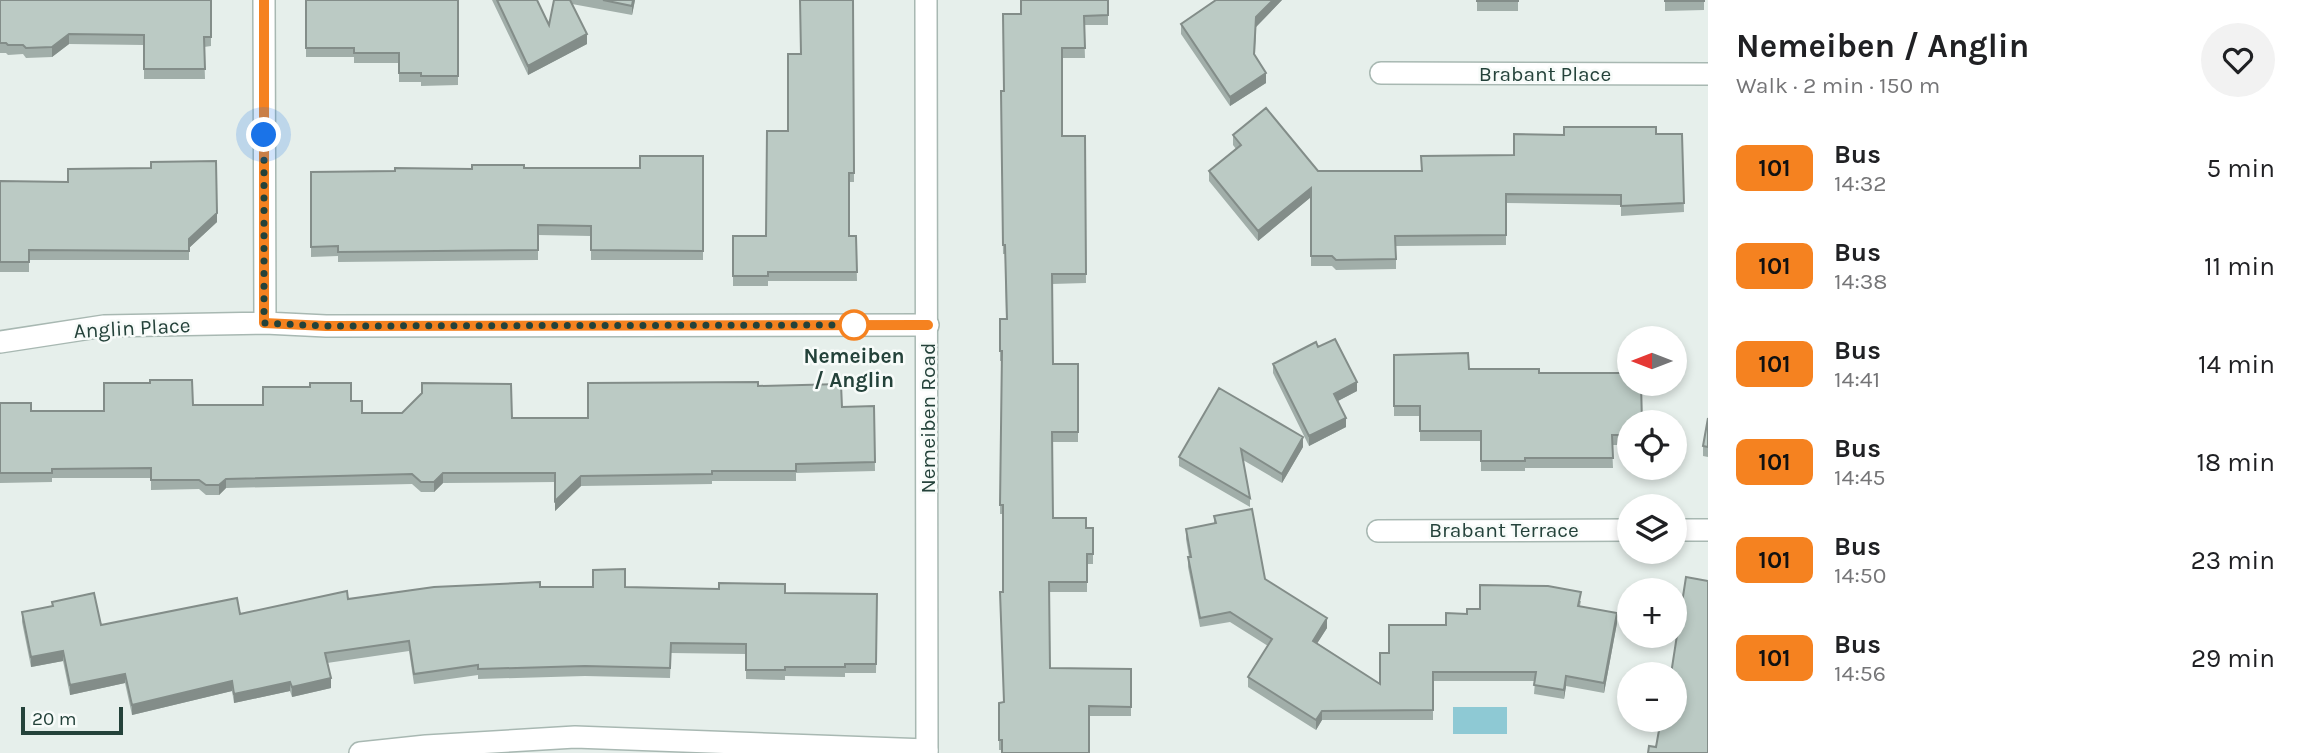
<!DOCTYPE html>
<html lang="en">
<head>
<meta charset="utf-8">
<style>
  :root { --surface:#fff; --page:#f2f2f2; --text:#202124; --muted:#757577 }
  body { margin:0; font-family:Karla,sans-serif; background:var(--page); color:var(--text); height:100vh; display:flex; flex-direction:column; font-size:26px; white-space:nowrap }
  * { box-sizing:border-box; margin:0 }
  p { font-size:23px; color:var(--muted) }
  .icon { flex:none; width:38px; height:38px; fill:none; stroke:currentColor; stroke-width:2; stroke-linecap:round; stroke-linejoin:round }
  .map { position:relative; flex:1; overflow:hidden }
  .drawer { display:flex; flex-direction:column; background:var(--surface); width:595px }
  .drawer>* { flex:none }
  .badge { padding:0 14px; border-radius:10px; font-size:24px; line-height:46px }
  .needle { width:46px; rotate:270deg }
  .tools { position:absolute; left:1617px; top:326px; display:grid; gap:14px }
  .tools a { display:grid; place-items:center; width:70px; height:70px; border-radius:50%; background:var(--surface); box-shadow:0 4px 10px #0003; font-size:35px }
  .scale { position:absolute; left:21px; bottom:18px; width:102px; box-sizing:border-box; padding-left:7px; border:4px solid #24423a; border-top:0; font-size:19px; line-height:24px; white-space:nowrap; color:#24423a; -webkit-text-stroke:5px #f7fbf9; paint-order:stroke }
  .you { position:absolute; width:35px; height:35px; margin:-18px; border:5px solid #fff; border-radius:50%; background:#1a73e8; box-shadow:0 0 0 10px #1a73e833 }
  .map>.badge { position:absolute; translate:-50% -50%; box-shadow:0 0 0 4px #fff }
  .round { display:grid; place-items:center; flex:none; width:74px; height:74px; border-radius:37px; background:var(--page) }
  .summary { display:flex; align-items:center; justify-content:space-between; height:119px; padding:0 28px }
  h1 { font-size:33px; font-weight:700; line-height:52px }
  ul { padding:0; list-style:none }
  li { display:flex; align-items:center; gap:21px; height:98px; padding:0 28px }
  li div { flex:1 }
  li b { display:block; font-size:26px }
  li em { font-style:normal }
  li .badge { min-width:77px; font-weight:700; text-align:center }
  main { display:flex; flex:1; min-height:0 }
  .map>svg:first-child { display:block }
  .water { fill:#8ec9d4 }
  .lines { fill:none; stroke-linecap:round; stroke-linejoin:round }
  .minor-casing { stroke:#a8b8b2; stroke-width:24 }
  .tertiary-casing { stroke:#a8b8b2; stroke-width:24 }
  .minor { stroke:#fff; stroke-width:21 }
  .tertiary { stroke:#fff; stroke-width:21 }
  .wall { fill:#a1aea9 }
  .shaded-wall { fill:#838d89 }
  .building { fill:#bbcac4; stroke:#838d89; stroke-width:2 }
  .line-casing { stroke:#fff; stroke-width:16 }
  .line { stroke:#f58220; stroke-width:10 }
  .walk { stroke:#24423a; stroke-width:7; stroke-dasharray:0 12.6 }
  .stop-dot { fill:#fff; stroke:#f58220; stroke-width:3.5 }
  .labels { text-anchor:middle; stroke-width:5; stroke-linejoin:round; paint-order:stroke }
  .street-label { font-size:21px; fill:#24423a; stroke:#f7fbf9 }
  .stop-label { font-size:21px; font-weight:bold; fill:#24423a; stroke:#f7fbf9 }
</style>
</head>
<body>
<main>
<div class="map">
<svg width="1708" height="753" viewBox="0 0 1708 753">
  <rect width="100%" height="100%" fill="#e6efeb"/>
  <path class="water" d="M1453 707H1507V734H1453Z"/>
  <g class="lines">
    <defs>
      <path id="minor" d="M264 0 265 323 326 326 928 325
        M1381 73 1708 74
        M0 342 104 326 265 323
        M1675 530H1708
        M1378 531 1629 530
        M360 753 426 746 575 737 927 750"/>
      <path id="tertiary" d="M926 0 927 753"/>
    </defs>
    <use href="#minor" class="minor-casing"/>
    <use href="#tertiary" class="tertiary-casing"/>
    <use href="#minor" class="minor"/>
    <use href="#tertiary" class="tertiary"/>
  </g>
  <path class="wall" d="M0 0H211V46L204 47 205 79H144V45L69 44 52 57 26 58 23 54 8 55 6 53H0Z
    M306 0H458V85L421 86V82H399V63H354V57H306Z
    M492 0H537L549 25 554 0H635L632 15 572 4 587 44 528 75Z
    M853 0 854 182H849V236H856L857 281H768V286H733V236H766L788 131Z
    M1108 0V25H1084L1085 58H1062V136H1085L1086 283 1052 284 1053 364H1078V442H1052L1053 518 1086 528H1093V564H1087V592H1050V668L1131 669V716H1089L1002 750H999V703L1003 702V514H1000L1002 361H1000V319H1006L1005 254H1003L1001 101 1004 91 1021 14Z
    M1216 0H1282L1256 27 1255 55 1266 83 1230 106 1181 34V24Z
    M1477 0H1518V11H1477Z
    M1665 0H1704V10L1665 11Z
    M1682 134 1684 212 1621 216V205L1506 203V245L1396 246V269L1336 270 1332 266H1311V197L1258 241 1209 181V171L1236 149 1233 145V135L1318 171H1421L1514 155 1564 135Z
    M703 156V260H591V236L538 235V260L338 262V256L311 257V172L524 168H640Z
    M0 181 68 182 217 222 189 248V260H29V272H0Z
    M1318 347 1357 391 1338 401 1346 427 1309 446 1273 373V364Z
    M1394 355 1469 369 1539 373 1629 422V445H1612L1613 468H1525V471H1481V441H1420V416H1394Z
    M758 386 842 407 874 406 875 471 796 473V481H712V484L581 486 555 511V482L443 483 434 492H421L412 484 226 488 219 495H206L199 489 151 490V478H52V482L0 483V403L31 411H104L193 405H263L351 401 362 413 512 418H588Z
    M1219 388 1303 447 1282 483 1243 460 1250 498V507L1179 466V457Z
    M1708 418V457L1703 456V446Z
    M1214 516 1265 579 1327 628 1317 643 1380 684 1389 653 1467 614 1480 609 1581 601 1580 606 1617 623 1604 693 1566 686 1564 699 1534 694 1535 681H1433V720H1322L1316 730 1248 687V677L1268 646 1230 622 1200 627 1188 567V557H1189L1186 539V529L1214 524Z
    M540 587H625L785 593 877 594 876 673H845V677L785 676V680L746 679V654L671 653 670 678 585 676 478 679V675L414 684 409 651 327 663 331 688 292 697 290 691 234 703 232 691 132 715 125 683 70 695 63 661 31 667 22 622V612L101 625 240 614 348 599Z"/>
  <path class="shaded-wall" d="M633 0H635L632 15V6Z
    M1273 0H1282L1256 27 1254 64 1256 17Z
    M69 34V44L52 57V47Z
    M587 34V44L528 75V66Z
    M1266 73V83L1230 106V97Z
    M1311 188V197L1258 241V231Z
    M217 213V222L189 248V239Z
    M1357 382V391L1334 403V394Z
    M1346 418V427L1309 446V436Z
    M1303 437V447L1282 483V474Z
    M443 473V483L434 492V482Z
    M581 476V486L555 511V501Z
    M226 479V488L219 495V485Z
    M1617 613V623L1604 693V683Z
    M1327 618V628L1313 650V641Z
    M63 651V661L31 667V657Z
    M125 674V683L70 695V685Z
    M1566 676V686L1564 699V690Z
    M331 678V688L292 697V687Z
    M232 681V691L132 715V705Z
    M290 682V691L234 703V694Z
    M1322 711V720L1316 730V720Z"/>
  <path class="building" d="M0 0H211V37H204L205 69H144V35L69 34 52 47 26 48 23 45H8L6 43H0Z
    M306 0H458V76H421V73H399V53H354V48H306Z
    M497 0H537L549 25 554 0H570L587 34 528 66Z
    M603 0H633L632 6Z
    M800 0H853L854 173H849V236H856L857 272H768V276H733V236H766L767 131H788V54H801Z
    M1021 0H1108V15L1084 16 1085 48H1062V136H1085L1086 274H1052L1053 364H1078V432H1052L1053 518H1086V528H1093V554H1087V582H1049L1050 668 1131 669V707L1089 706V753H1002V740H999V703L1004 702 1000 592H1003V505H1000L1002 351H1000V319H1007L1005 245H1003L1001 91H1004L1003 14H1021Z
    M1216 0H1273L1256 17 1254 54 1266 73 1230 97 1181 24Z
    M1477 0H1518V1H1477Z
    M1665 0H1704V1H1665Z
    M1266 108 1318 171H1422L1421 156 1514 155V134L1564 135V127H1656V134H1682L1684 203 1621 206V195L1506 194V235L1395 236 1396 259 1336 260 1332 256H1311V188L1258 231 1209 171 1241 145 1233 135Z
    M640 156H703V251L591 250V226L538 225V250L338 252V246L311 247V172L395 171V168L472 169V165H524V168H640Z
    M216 161 217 213 189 239V251L29 250V262H0V181L68 182V169L151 168V162Z
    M1335 339 1357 382 1334 394 1346 418 1309 436 1273 364 1316 342 1318 347Z
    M1468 353 1469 369H1539V373H1629V383H1641L1642 422H1629V435H1612L1613 458H1525V461H1481V431H1420V406H1394V355Z
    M150 380H192L193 405H263V387H310V383H351V401H362V413H402L422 393V383L511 384 512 418H588V383L758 382V386L841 384 842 407 874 406 875 462 796 464V471H712V474L581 476 555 501V473H443L434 482H421L412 474 226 479 219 485H206L199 480H151V468L52 469V473H0V403H31V411H104V383H150Z
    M1219 388 1303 437 1282 474 1241 449 1250 498 1179 457Z
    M1708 418V447L1703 446Z
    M1252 509 1265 579 1327 618 1313 641 1380 684V653H1389V625H1446V613L1467 614V609H1480V585L1548 586 1581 592 1578 606 1617 613 1604 683 1566 676 1564 690 1534 685 1536 672H1433V710L1322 711 1316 720 1248 677 1272 639 1230 612 1200 618 1188 557H1191L1186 529 1216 523 1214 516Z
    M625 569V587L719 589V583L785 584V593L877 594 876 664H845V667H785V670H746V644L671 643 670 668 585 666 478 669V665L414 674 409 641 325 653 331 678 292 687 290 682 234 694 232 681 132 705 125 674 70 685 63 651 31 657 22 612 53 606 52 602 94 593 101 625 237 598 240 614 347 591 348 599 434 587 540 582V587H593V570Z
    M1686 577 1708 581V753H1648L1649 746 1656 747 1661 719H1675V674H1671Z"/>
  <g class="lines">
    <defs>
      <path id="line" d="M264 0V323L326 326 928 325"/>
    </defs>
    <use href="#line" class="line-casing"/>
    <use href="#line" class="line"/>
    <path class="walk" d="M264 135V323L326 326 854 325"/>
  </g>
  <circle class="stop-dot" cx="854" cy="325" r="14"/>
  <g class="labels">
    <g class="street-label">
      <text x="1545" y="81">Brabant Place</text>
      <text transform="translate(132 328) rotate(-3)" y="7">Anglin Place</text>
      <text transform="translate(928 418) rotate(-90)" y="7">Nemeiben Road</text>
      <text x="1504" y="537">Brabant Terrace</text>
    </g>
    <g class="stop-label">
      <text x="854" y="363">Nemeiben<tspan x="854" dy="24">/ Anglin</tspan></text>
    </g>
  </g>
</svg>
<div class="tools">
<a><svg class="needle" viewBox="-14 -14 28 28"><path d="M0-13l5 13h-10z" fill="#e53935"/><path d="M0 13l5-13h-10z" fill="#757577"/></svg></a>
<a><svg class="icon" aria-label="locate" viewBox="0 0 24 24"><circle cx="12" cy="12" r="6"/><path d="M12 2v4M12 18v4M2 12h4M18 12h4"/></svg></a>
<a><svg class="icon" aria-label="layers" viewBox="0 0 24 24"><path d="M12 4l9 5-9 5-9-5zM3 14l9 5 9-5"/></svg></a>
<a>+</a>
<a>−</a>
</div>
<div class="scale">20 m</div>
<div class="you" style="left:264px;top:135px"></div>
</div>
<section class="drawer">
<div class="summary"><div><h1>Nemeiben / Anglin</h1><p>Walk · 2 min · 150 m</p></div><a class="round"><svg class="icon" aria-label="heart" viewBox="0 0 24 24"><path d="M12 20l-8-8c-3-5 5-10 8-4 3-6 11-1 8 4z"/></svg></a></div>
<ul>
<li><span class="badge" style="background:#f58220;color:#111">101</span><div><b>Bus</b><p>14:32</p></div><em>5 min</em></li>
<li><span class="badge" style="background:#f58220;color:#111">101</span><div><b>Bus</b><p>14:38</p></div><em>11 min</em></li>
<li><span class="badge" style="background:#f58220;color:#111">101</span><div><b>Bus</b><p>14:41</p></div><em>14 min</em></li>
<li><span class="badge" style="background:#f58220;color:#111">101</span><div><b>Bus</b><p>14:45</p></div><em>18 min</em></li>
<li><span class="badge" style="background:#f58220;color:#111">101</span><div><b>Bus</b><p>14:50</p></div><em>23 min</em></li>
<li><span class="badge" style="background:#f58220;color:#111">101</span><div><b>Bus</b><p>14:56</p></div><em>29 min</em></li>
</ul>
</section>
</main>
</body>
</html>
